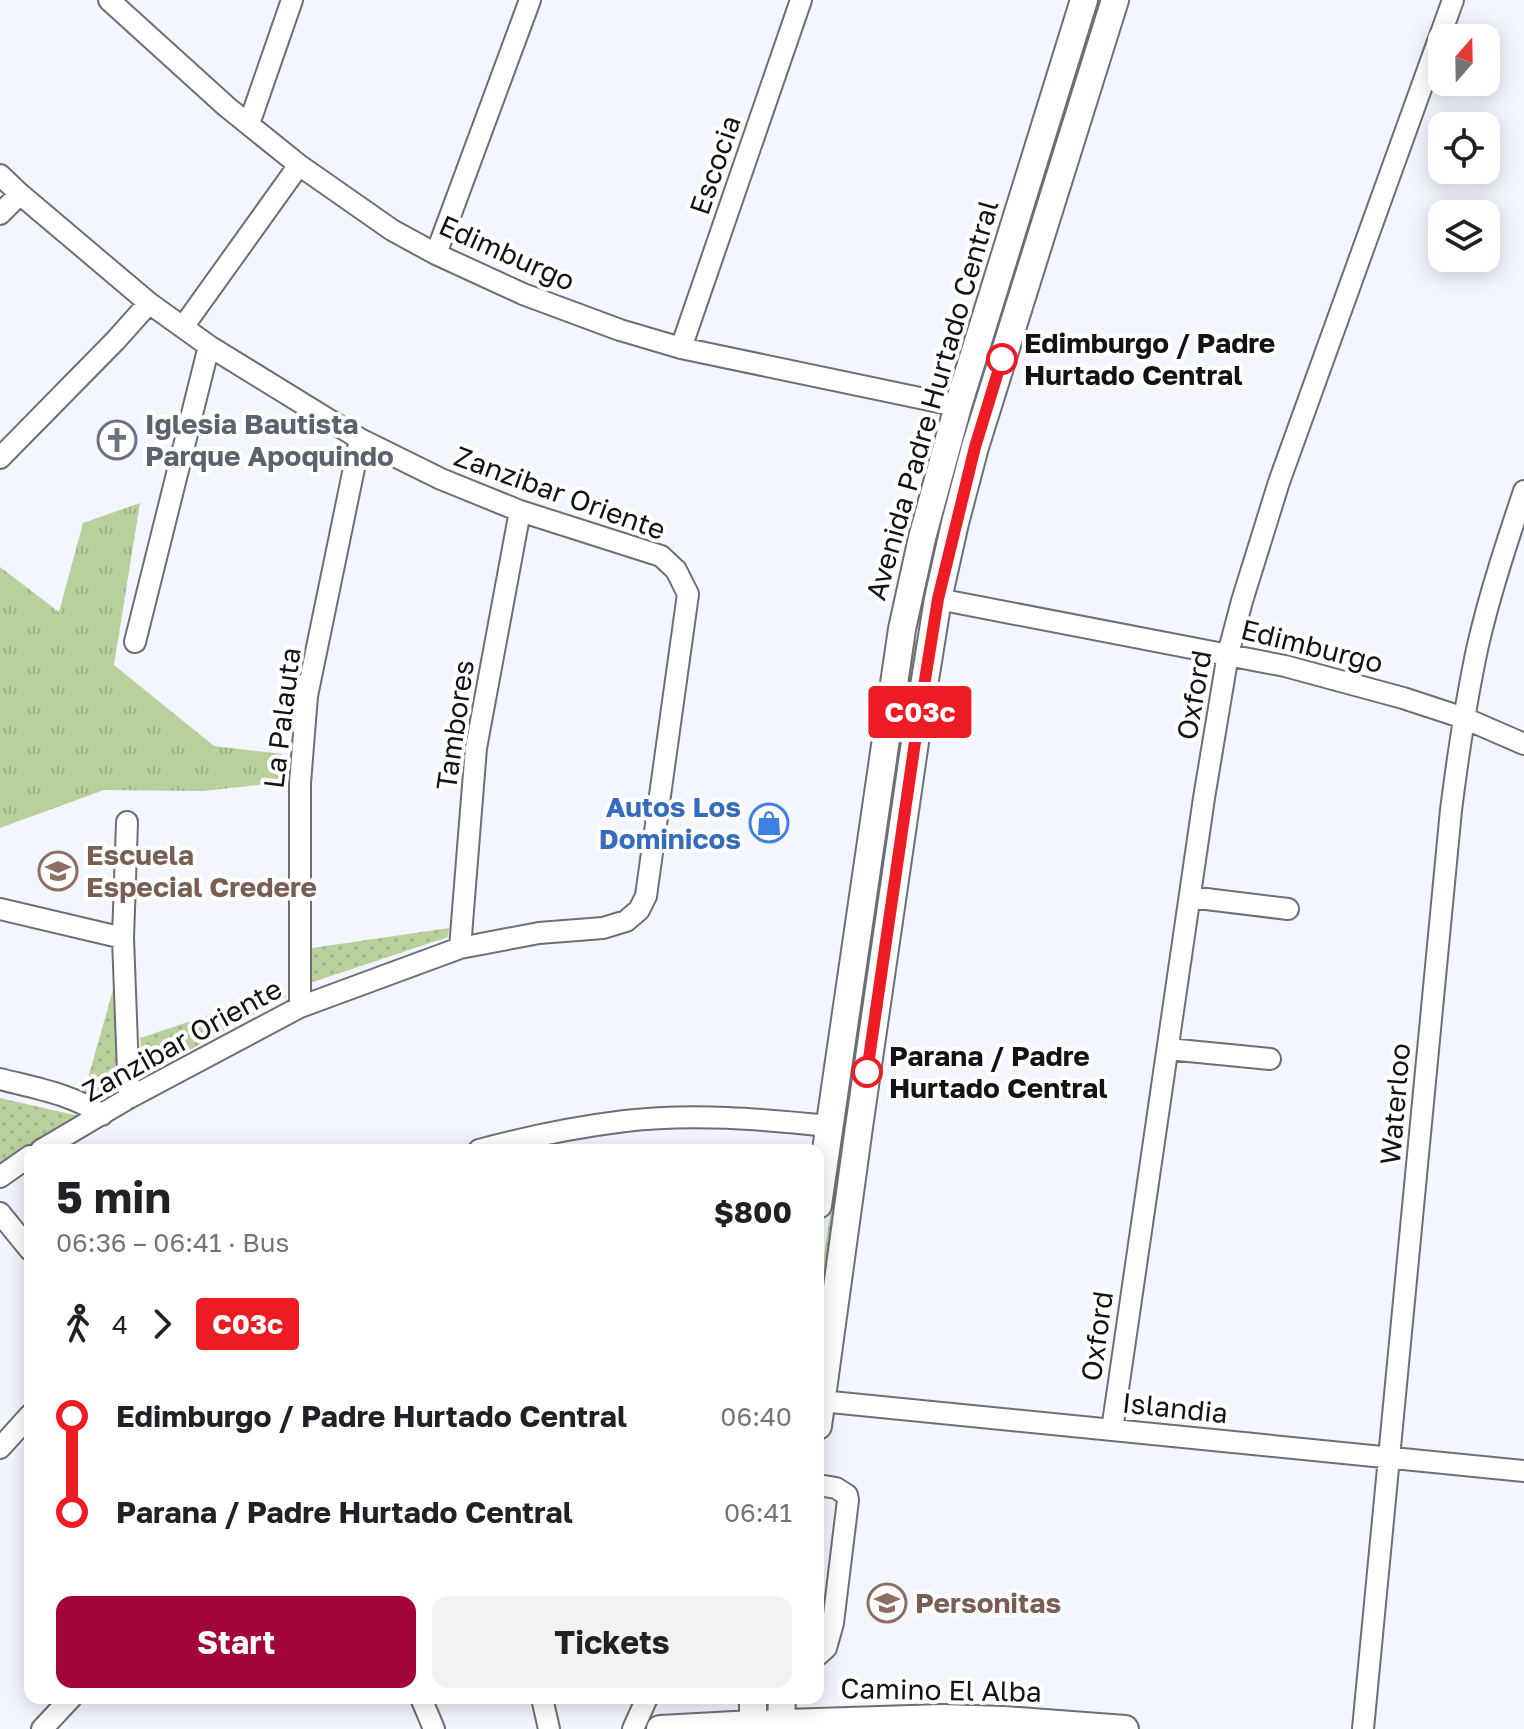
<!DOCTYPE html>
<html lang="en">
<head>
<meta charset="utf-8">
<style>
  :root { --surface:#fff; --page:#f2f2f2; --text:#202124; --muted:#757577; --accent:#a3053a }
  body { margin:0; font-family:"Golos Text",sans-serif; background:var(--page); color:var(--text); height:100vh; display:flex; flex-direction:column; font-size:30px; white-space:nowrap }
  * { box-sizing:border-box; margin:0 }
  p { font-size:26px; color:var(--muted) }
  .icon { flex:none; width:44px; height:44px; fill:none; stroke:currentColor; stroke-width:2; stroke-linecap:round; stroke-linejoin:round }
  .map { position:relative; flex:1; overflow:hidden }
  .side { position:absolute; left:24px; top:1144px; width:800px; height:560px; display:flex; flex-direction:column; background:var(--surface); border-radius:16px; box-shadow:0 4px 20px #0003 }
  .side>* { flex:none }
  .badge { padding:0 16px; border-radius:6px; font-size:28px; line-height:52px }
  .needle { width:52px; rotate:20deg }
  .controls { position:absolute; left:1428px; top:24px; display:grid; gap:16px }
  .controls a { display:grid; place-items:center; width:72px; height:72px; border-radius:16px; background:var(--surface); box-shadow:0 4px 20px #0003; font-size:40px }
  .map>.badge { position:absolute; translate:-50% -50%; box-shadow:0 0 0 4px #fff }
  .legs { display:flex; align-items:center; gap:12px; height:88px; padding:0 32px; font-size:26px }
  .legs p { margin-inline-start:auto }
  .overview { display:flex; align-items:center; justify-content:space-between; height:136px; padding:0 32px }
  h1 { font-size:44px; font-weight:700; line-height:60px }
  .cta { display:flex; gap:16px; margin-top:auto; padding:16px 32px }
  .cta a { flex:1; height:92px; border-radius:16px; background:var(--accent); color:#fff; font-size:32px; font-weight:700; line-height:92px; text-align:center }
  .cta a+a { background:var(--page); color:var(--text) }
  ul { padding:0 32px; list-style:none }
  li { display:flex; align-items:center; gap:28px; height:96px; font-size:30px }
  li i { display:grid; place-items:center; width:12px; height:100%; margin:0 10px; background:currentColor }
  li i::after { content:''; width:20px; height:20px; margin:-10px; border:6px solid; border-radius:50%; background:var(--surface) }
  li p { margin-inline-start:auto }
  li:first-child i { background:linear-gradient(#0000 50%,currentColor 0) }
  li:last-child i { background:linear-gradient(currentColor 50%,#0000 0) }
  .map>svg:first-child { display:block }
  .grass { fill:url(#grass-dots) }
  .park { fill:url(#park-tufts) }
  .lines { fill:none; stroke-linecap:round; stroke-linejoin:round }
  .minor-casing { stroke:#6d6e76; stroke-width:24 }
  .major-casing { stroke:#6d6e76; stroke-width:30 }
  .minor { stroke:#fff; stroke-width:20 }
  .major { stroke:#fff; stroke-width:26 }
  .line-1-casing { stroke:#fff; stroke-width:18 }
  .line-1 { stroke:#ed1c24; stroke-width:12 }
  .stop-1-dot { fill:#fff; stroke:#ed1c24; stroke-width:4 }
  .labels { text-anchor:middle; stroke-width:8; stroke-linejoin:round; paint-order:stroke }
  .street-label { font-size:28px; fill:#121315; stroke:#fff }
  .stop-label { font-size:28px; font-weight:bold; fill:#121315; stroke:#fff; text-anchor:start }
  .worship-label { font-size:28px; font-weight:bold; fill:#5b616d; stroke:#fff; text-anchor:start }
  .shop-label { font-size:28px; font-weight:bold; fill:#366cbe; stroke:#fff; text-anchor:end }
  .education-label { font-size:28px; font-weight:bold; fill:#785e54; stroke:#fff; text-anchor:start }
</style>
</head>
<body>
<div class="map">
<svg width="1524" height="1729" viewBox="0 0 1524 1729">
  <defs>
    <pattern id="grass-dots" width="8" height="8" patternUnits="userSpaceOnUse" patternTransform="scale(2)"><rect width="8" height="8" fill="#b9cf9c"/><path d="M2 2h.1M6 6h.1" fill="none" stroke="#9eb186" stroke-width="1.8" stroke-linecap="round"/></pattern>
    <pattern id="park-tufts" width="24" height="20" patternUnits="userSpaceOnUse" patternTransform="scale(2)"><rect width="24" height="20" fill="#b9cf9c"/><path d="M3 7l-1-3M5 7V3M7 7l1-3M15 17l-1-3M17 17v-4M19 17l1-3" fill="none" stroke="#9eb186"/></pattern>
  </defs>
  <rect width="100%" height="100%" fill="#f3f6fe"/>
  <path class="grass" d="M913 640 919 641 818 1336V1298Z
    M449 928 448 937 310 983 312 948Z
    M118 972 120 1097 104 1102 83 1096Z
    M284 990 286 997 144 1075 140 1038Z
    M0 1098 79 1116 0 1164Z"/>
  <path class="park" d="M140 503 114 665 214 746 282 754 285 782 203 791 104 790 0 828V567L59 612 83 523Z"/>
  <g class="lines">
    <defs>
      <path id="minor" d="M109 0 227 107 299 165 392 230 436 254 523 294 620 330 681 348 958 406
        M249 124 292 0
        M0 175 20 194 149 303 209 346 360 439 441 479 520 511 661 556 676 570 688 594 646 896 639 910 626 921 603 928 539 933 460 948 300 1007 129 1098 41 1150
        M0 214 20 194
        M436 254 530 0
        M183 327 299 165
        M681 348 801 0
        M0 458 116 340 149 303
        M938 599 1285 666 1403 698 1464 718 1524 744
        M135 642 209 346
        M127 822 123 938 129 1098
        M1190 897 1288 909
        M0 909 123 938
        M460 948 476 748 520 511
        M300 1007V783L307 696 360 439
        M1168 1049 1270 1059
        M0 1079C35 1088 72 1094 102 1115
        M479 1150C527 1137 576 1127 625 1121 692 1113 762 1119 829 1126
        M0 1177 30 1156
        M0 1213 30 1250
        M821 1401 1524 1471
        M1112 1430 1204 798 1228 654 1242 601 1279 482 1453 0
        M0 1448 30 1415
        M818 1485 836 1488 847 1495 848 1500 833 1623 826 1648 818 1655
        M421 1698 434 1729
        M542 1698 549 1729
        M42 1729 71 1698
        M633 1729 647 1698
        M1363 1729 1451 810C1458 755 1466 700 1478 645 1490 593 1507 542 1524 491"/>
      <path id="major" d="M818 1205 902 629 922 538 958 406 1084 0
        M818 1426 859 1127 915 742 938 599 955 523 975 447 1115 0
        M781 1723 782 1698
        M753 1724V1698
        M660 1729 753 1724 942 1718 1004 1720 1125 1729"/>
    </defs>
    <use href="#minor" class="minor-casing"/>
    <use href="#major" class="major-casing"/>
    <use href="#minor" class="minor"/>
    <use href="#major" class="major"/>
  </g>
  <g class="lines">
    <defs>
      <path id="line-1" d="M867 1072 915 742 938 599 975 447 1002 359"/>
    </defs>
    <use href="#line-1" class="line-1-casing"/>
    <use href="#line-1" class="line-1"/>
  </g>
  <defs>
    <symbol id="church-ring" viewBox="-11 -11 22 22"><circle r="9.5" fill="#fff" stroke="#6b7280" stroke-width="1.5"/><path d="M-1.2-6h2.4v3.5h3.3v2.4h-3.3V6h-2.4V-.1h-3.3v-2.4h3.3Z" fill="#6b7280"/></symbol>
    <symbol id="shop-ring" viewBox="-11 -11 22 22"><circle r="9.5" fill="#fff" stroke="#3f7fe0" stroke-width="1.5"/><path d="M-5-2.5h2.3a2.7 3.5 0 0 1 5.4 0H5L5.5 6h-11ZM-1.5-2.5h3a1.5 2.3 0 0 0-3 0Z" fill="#3f7fe0"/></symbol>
    <symbol id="school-ring" viewBox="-11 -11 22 22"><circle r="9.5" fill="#fff" stroke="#8d6e63" stroke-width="1.5"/><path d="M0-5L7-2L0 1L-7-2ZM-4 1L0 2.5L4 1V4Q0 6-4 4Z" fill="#8d6e63"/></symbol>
  </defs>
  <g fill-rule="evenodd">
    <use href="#church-ring" x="95" y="418" width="44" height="44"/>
    <use href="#shop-ring" x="747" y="801" width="44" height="44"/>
    <use href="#school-ring" x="36" y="849" width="44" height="44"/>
    <use href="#school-ring" x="865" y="1581" width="44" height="44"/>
  </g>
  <g class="stop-1-dot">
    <circle cx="1002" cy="359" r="14"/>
    <circle cx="867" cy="1072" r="14"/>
  </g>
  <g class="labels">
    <g class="street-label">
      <text transform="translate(715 165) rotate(-71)" y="10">Escocia</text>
      <text transform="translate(507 253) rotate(24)" y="10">Edimburgo</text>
      <text transform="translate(932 400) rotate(-74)" y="10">Avenida Padre Hurtado Central</text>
      <text transform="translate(560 493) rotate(20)" y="10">Zanzibar Oriente</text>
      <text transform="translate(1312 646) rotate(14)" y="10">Edimburgo</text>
      <text transform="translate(1194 695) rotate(-80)" y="10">Oxford</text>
      <text transform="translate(282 718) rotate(-83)" y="10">La Palauta</text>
      <text transform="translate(455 725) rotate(-82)" y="10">Tambores</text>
      <text transform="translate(182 1040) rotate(-29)" y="10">Zanzibar Oriente</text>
      <text transform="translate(1395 1104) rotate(-85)" y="10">Waterloo</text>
      <text transform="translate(1097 1336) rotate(-82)" y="10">Oxford</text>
      <text transform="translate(1175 1408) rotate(6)" y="10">Islandia</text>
      <text transform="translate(941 1690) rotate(1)" y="10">Camino El Alba</text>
    </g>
    <g class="stop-label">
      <text x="1024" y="353">Edimburgo / Padre<tspan x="1024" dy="32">Hurtado Central</tspan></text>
      <text x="889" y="1066">Parana / Padre<tspan x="889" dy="32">Hurtado Central</tspan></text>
    </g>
    <g class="worship-label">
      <text x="145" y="434">Iglesia Bautista<tspan x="145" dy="32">Parque Apoquindo</tspan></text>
    </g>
    <g class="shop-label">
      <text x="741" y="817">Autos Los<tspan x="741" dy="32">Dominicos</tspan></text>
    </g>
    <g class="education-label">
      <text x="86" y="865">Escuela<tspan x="86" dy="32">Especial Credere</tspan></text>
      <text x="915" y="1613">Personitas</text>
    </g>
  </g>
</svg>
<div class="controls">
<a><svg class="needle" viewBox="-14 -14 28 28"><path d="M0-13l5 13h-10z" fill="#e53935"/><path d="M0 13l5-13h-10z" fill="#757577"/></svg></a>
<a><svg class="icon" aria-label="locate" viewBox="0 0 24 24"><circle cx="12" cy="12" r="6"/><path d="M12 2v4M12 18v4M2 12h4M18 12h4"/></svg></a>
<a><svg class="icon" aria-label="layers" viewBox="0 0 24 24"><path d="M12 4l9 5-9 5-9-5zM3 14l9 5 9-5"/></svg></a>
</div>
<b class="badge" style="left:920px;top:712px;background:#ed1c24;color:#fff">C03c</b>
<section class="side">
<div class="overview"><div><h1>5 min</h1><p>06:36 – 06:41 · Bus</p></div><b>$800</b></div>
<div class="legs"><svg class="icon" aria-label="walk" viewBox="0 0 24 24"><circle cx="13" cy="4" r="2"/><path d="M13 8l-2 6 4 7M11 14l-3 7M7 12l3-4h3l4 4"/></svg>4<svg class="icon" aria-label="forward" viewBox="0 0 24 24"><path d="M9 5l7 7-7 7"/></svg><b class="badge" style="background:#ed1c24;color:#fff">C03c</b></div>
<ul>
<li><i style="color:#ed1c24"></i><b>Edimburgo / Padre Hurtado Central</b><p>06:40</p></li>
<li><i style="color:#ed1c24"></i><b>Parana / Padre Hurtado Central</b><p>06:41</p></li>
</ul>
<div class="cta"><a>Start</a><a>Tickets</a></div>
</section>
</div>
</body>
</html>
